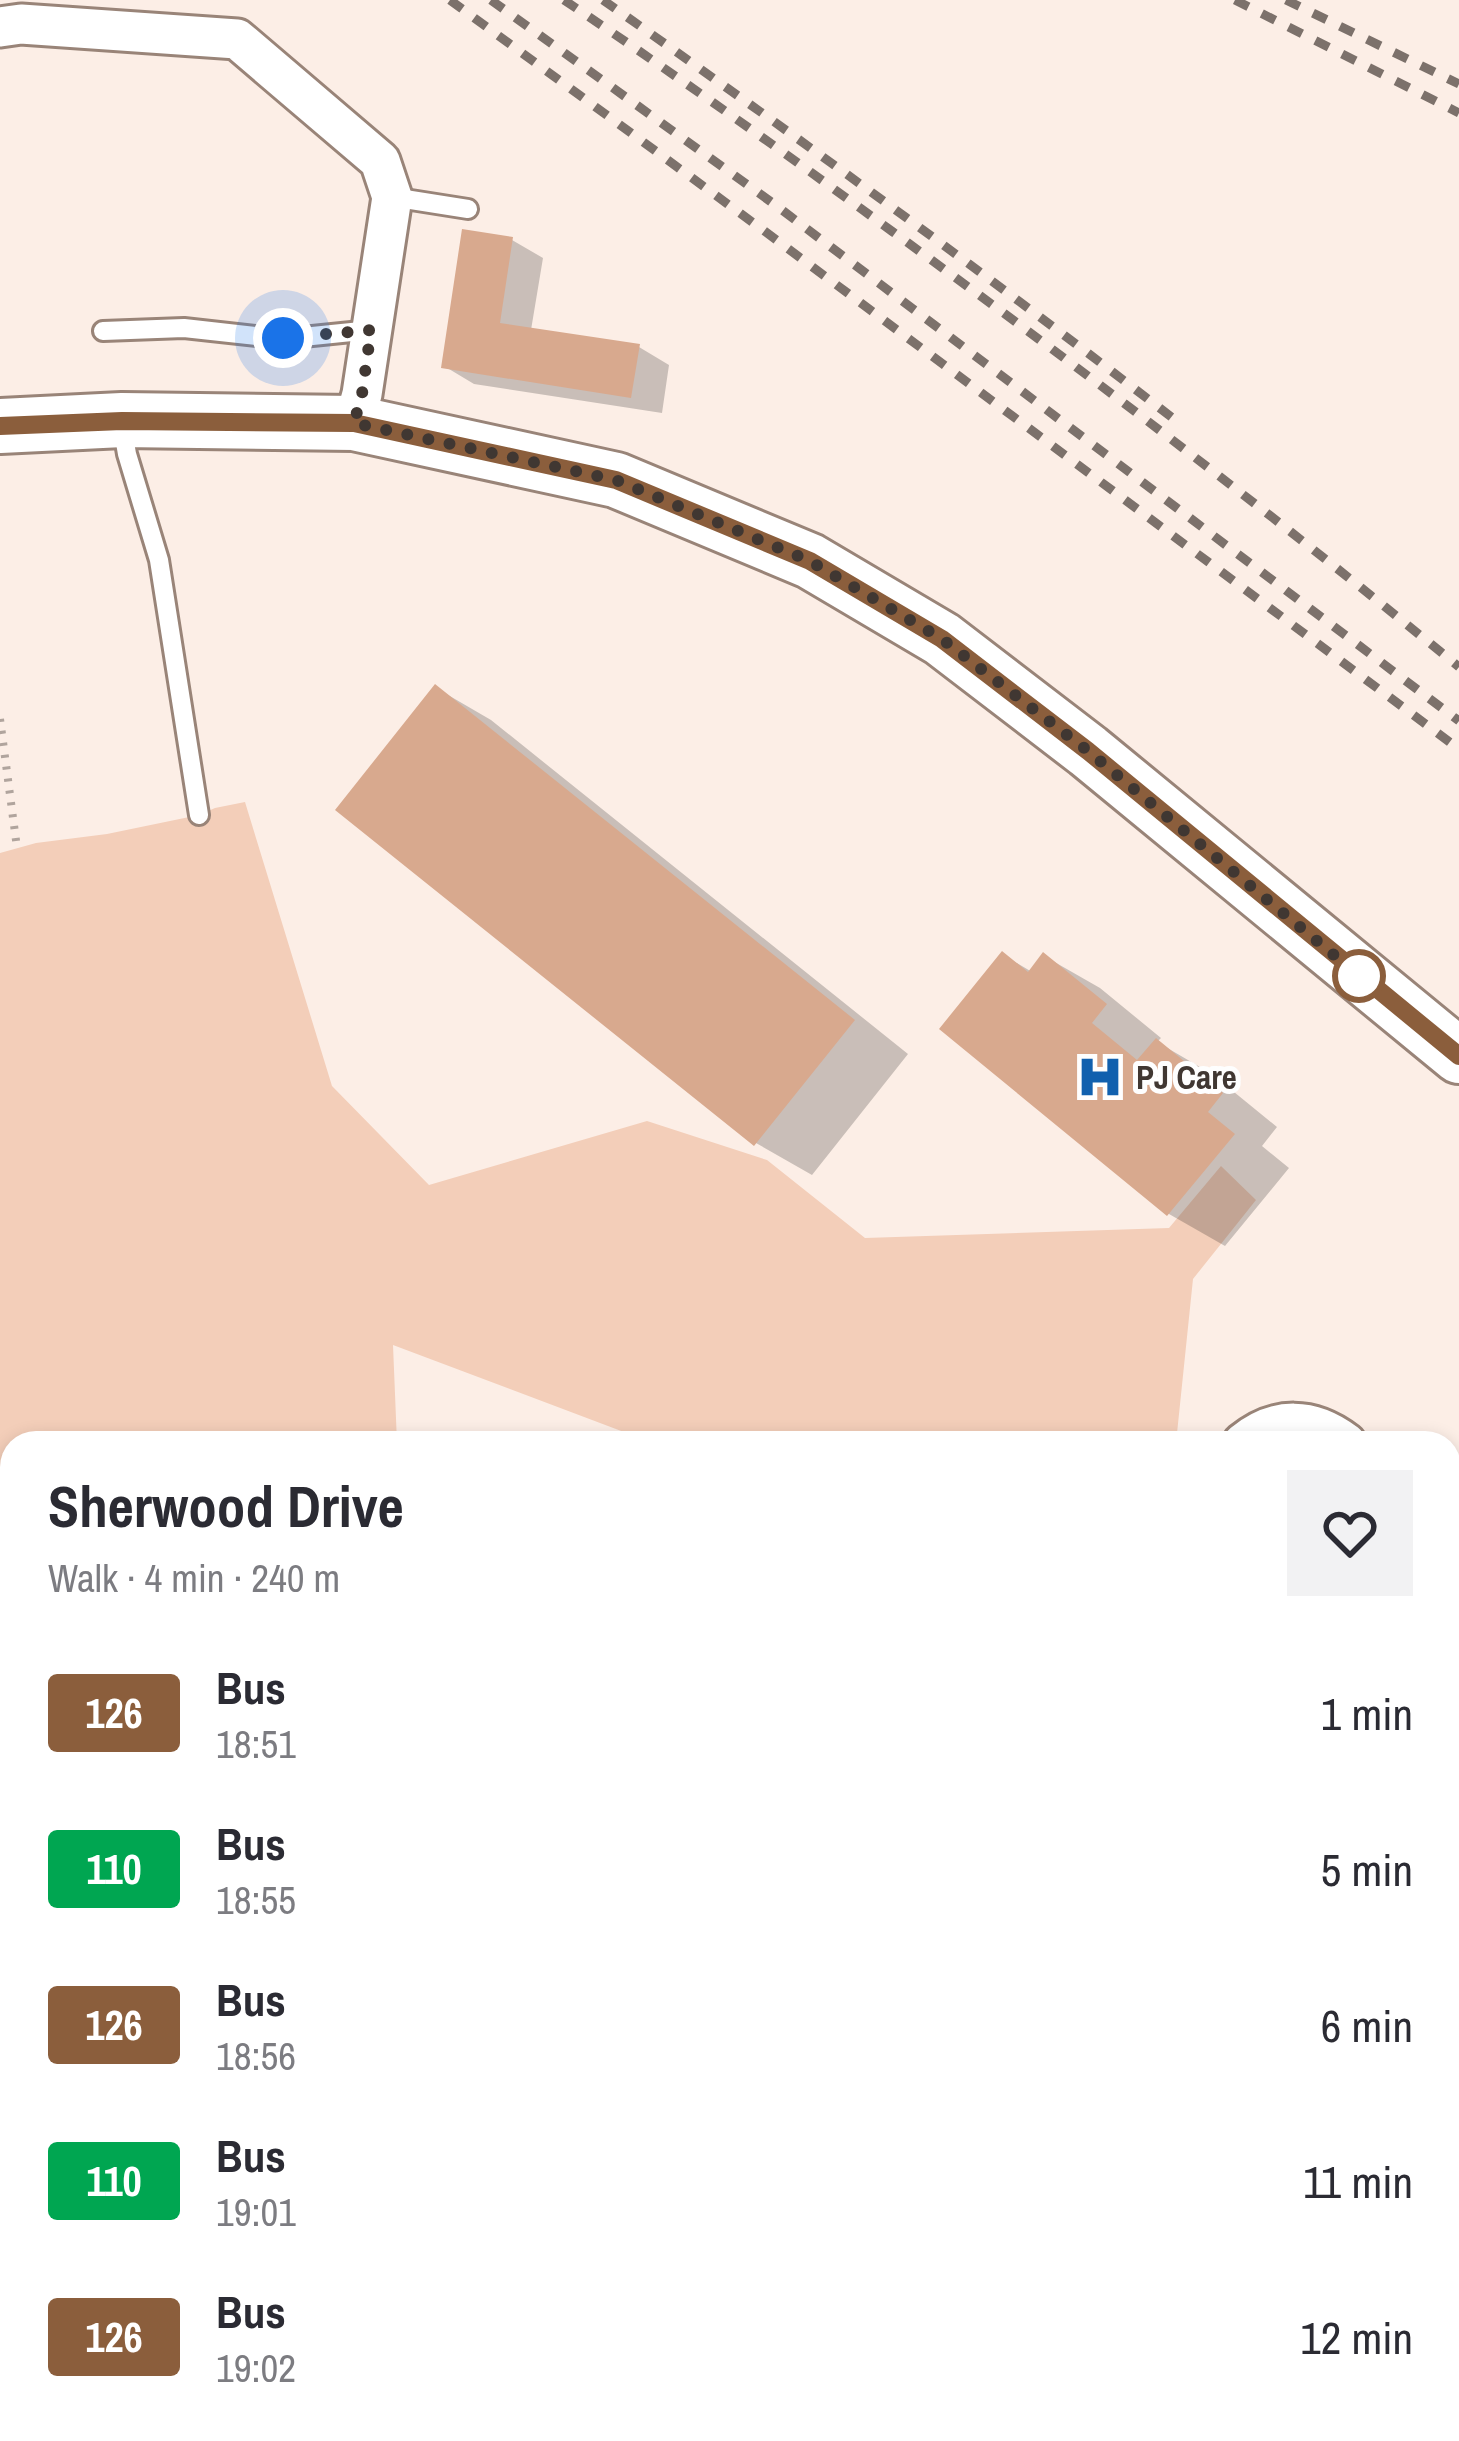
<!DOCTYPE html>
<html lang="en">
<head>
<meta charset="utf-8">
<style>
  :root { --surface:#fff; --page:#f2f2f3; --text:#2b2b33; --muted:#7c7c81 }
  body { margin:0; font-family:"Archivo Narrow",sans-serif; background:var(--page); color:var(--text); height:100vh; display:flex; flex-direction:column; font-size:45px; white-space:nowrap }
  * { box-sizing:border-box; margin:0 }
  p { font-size:39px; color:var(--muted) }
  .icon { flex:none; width:66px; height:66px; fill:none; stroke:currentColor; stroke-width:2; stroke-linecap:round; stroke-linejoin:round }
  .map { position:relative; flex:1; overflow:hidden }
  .details { position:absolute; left:0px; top:1431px; width:1461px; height:1011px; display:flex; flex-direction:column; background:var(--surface); border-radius:36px 36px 0 0; box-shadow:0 6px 18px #0003 }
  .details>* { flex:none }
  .badge { padding:0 24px; border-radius:9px; font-size:42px; line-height:78px }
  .you { position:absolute; width:60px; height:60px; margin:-30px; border:9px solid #fff; border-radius:50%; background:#1a73e8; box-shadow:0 0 0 18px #1a73e833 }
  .map>.badge { position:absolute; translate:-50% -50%; box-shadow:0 0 0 6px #fff }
  .round { display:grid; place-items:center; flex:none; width:126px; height:126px; border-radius:0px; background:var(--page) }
  .head { display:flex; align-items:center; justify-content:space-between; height:204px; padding:0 48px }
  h1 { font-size:57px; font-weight:800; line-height:90px }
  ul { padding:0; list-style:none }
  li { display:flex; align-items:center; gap:36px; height:156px; padding:0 48px }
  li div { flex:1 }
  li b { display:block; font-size:45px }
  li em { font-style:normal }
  li .badge { min-width:132px; font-weight:700; text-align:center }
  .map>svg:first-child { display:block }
  .green { fill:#f3ceb9 }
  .shadow { fill:#0003 }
  .building { fill:#d8a98e }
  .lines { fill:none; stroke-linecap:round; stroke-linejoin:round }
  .lane-casing { stroke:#998478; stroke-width:24 }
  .street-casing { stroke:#998478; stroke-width:45 }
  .secondary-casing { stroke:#998478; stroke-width:60 }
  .path { stroke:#b0a49d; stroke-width:8; stroke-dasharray:3 9; stroke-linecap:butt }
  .lane { stroke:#fff; stroke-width:18 }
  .street { stroke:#fff; stroke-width:39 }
  .secondary { stroke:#fff; stroke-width:54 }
  .rail { stroke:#7c716b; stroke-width:9; stroke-dasharray:15 15; stroke-linecap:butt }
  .line-casing { stroke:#fff; stroke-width:27 }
  .line { stroke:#8b5e3c; stroke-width:18 }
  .walk { stroke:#403732; stroke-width:12; stroke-dasharray:0 21.6 }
  .stop-dot { fill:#fff; stroke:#8b5e3c; stroke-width:6 }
  .labels { text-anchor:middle; stroke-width:10; stroke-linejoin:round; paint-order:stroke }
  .poi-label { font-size:33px; font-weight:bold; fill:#403732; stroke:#fefefe; text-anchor:start }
</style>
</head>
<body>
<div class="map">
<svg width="1459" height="2441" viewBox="0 0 1459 2441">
  <rect width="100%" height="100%" fill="#fceee6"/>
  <path class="green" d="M245 802 332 1086 429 1185 647 1121 767 1160 865 1238 1169 1228 1221 1166 1256 1200 1193 1279 1176 1443H653L393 1345 397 1443H12V2142H0V853L36 843 107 834 199 815 215 808Z
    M1449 1850 1459 1858V1974H1449Z
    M650 2430H969L974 2441H652Z"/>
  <path class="shadow" d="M512 240 543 258 531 330 639 347 669 365 662 413 474 384 444 366Z
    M436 688 491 720 908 1054 812 1175 756 1143Z
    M1003 955 1032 972 1044 956 1100 988 1161 1038 1157 1042 1212 1074 1277 1127 1262 1146 1289 1168 1225 1246 1169 1214 943 1028Z
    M1449 2184 1459 2189V2245L1449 2249Z
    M1449 2304 1459 2329V2441H1395L1391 2430H1449Z
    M1116 2430H1221L1226 2441H1121Z
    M1261 2430H1341L1313 2441H1280Z"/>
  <path class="building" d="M462 229 513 237 500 323 640 344 631 398 441 368Z
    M435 684 855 1020 754 1146 335 810Z
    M1002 951 1028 972 1043 952 1107 1004 1092 1023 1137 1060 1156 1038 1223 1093 1208 1112 1235 1134 1167 1216 939 1029Z
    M1459 2340V2438L1450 2441H1392L1388 2430H1449V2344Z
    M1113 2430H1192L1196 2441H1117Z"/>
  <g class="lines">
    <defs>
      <path id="lane" d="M392 197 468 209
        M103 331 184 328 283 339 371 330
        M122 425 127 454 159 560 199 815
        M1449 1999 1459 1998
        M293 2430 294 2441
        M442 2430 443 2441
        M991 2430 996 2441"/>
      <path id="street" d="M0 27 21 24 237 39 380 161 392 197 362 394 354 423
        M1243 1443C1276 1416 1312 1417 1346 1443
        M1449 1528 1459 1537
        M1449 1780 1459 1770
        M0 2390 12 2382
        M0 2428 7 2441"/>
      <path id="secondary" d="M0 426 122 420 354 423 616 480 810 561 942 639 1088 751 1459 1056"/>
    </defs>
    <use href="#lane" class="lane-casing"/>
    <use href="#street" class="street-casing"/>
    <use href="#secondary" class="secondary-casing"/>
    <path class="path" d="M0 719 17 848
      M643 2430 644 2441
      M778 2430 787 2441"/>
    <use href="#lane" class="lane"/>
    <use href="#street" class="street"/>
    <use href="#secondary" class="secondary"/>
    <path class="rail" d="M450 0 763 230 1459 749
      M491 0 774 204 1459 721
      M564 0C676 75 785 153 893 232 1086 372 1275 516 1459 667
      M603 0C799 138 993 279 1183 426
      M1235 0 1459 113
      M1286 0 1459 84"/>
  </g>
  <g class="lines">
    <defs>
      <path id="line" d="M0 426 122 421 354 423 616 480 810 561 942 639 1088 751 1459 1056"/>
    </defs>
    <use href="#line" class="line-casing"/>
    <use href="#line" class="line"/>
    <path class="walk" d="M283 338 371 330 362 394 354 423 616 480 810 561 942 639 1088 751 1376 990 1359 976"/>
  </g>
  <defs>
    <symbol id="hospital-bare" viewBox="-9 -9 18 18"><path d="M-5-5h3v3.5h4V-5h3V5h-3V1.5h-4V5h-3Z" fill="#1160ae" stroke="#fefefe" stroke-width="2.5" paint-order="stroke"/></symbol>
  </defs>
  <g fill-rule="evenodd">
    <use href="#hospital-bare" x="1067" y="1044" width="66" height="66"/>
  </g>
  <circle class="stop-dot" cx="1359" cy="976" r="24"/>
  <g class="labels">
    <g class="poi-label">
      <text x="1136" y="1089">PJ Care</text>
    </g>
  </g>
</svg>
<div class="you" style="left:283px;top:338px"></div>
<section class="details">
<div class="head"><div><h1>Sherwood Drive</h1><p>Walk · 4 min · 240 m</p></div><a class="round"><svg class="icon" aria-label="heart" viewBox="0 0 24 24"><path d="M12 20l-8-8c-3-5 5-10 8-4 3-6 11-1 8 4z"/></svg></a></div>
<ul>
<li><span class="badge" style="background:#8b5e3c;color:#fff">126</span><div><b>Bus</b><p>18:51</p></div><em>1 min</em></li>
<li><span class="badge" style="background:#00a651;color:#fff">110</span><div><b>Bus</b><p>18:55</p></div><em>5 min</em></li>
<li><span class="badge" style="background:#8b5e3c;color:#fff">126</span><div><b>Bus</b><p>18:56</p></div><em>6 min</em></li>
<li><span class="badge" style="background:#00a651;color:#fff">110</span><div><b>Bus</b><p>19:01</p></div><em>11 min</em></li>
<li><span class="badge" style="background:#8b5e3c;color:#fff">126</span><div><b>Bus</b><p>19:02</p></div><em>12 min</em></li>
</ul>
</section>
</div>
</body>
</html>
